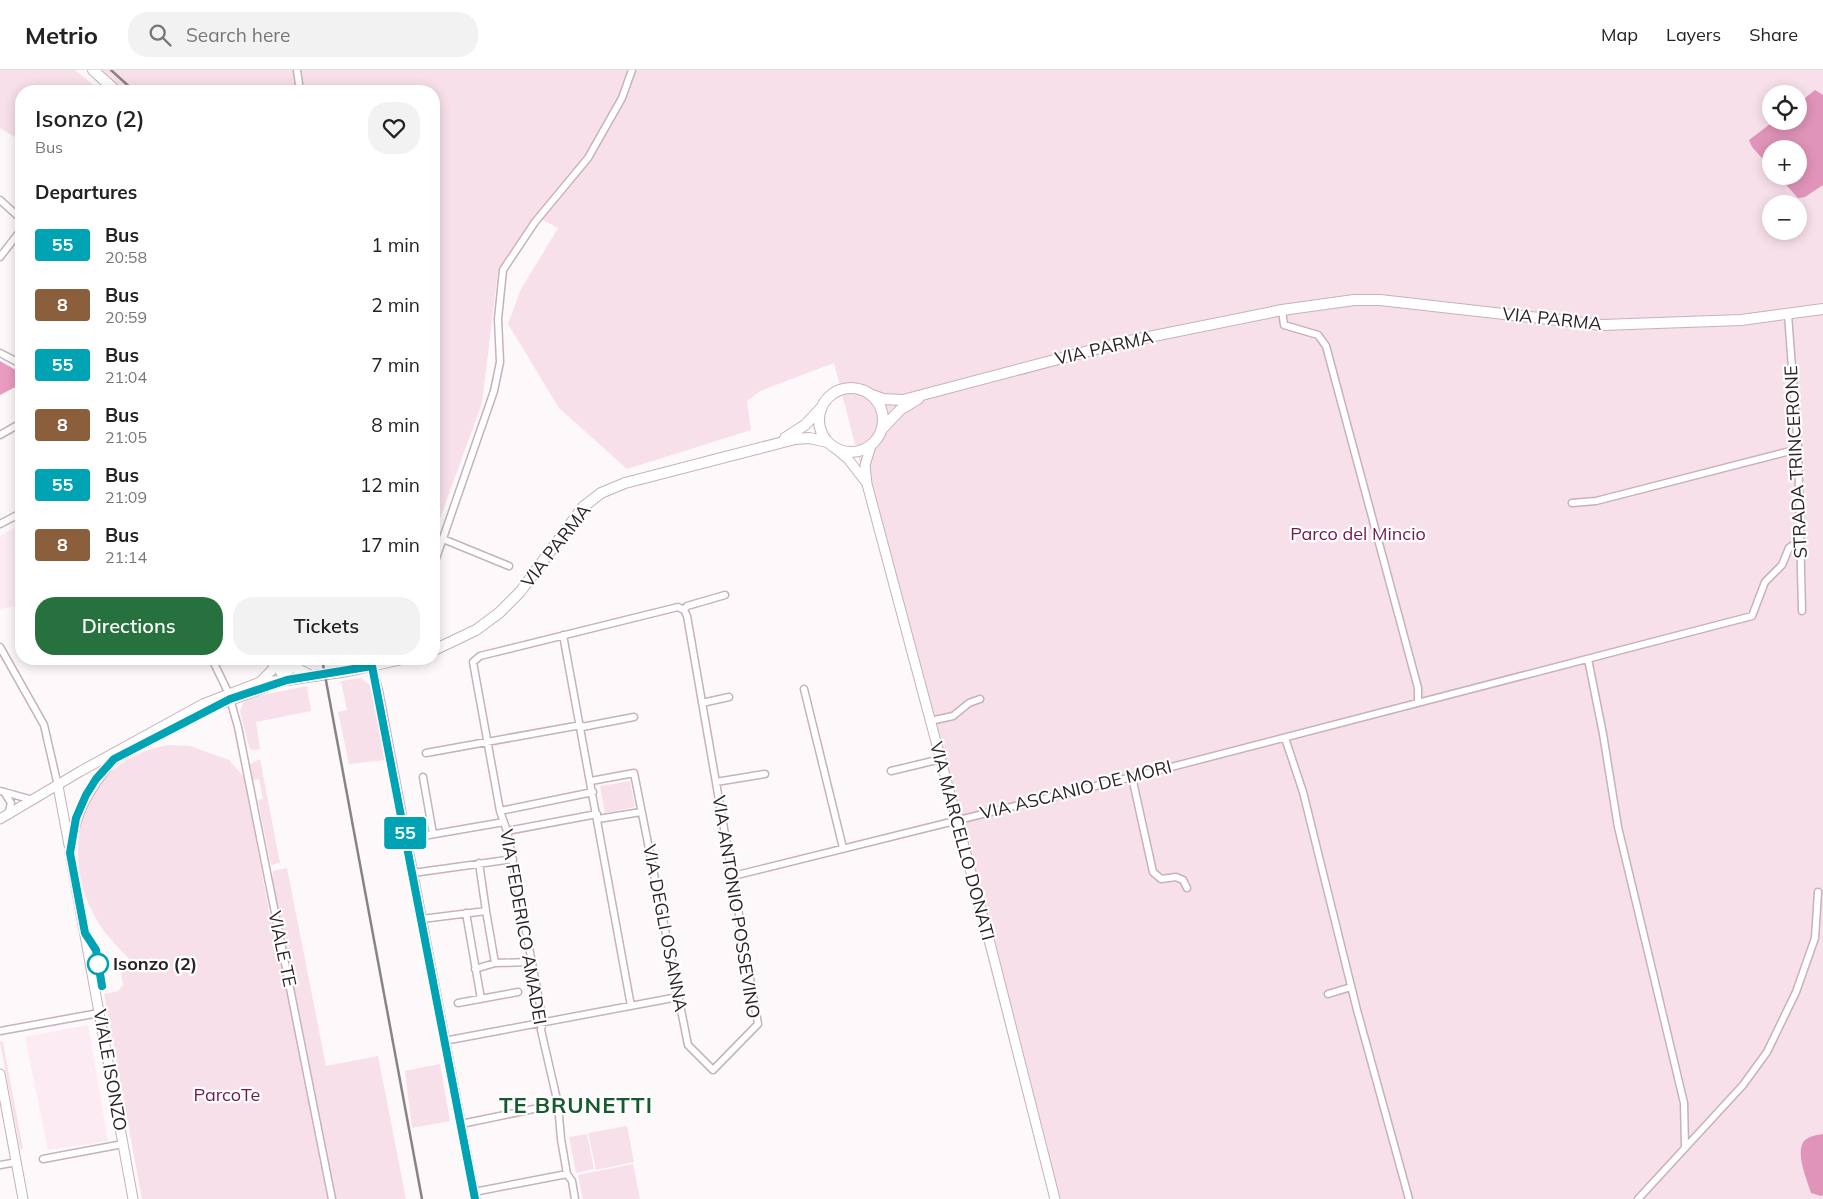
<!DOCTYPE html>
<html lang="en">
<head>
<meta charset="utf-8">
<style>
  :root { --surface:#fff; --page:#f2f2f2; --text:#222; --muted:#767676; --line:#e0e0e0; --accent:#27713e }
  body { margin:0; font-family:Mulish,sans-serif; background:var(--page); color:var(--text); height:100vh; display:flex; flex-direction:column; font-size:19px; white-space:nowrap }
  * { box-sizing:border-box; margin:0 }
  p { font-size:16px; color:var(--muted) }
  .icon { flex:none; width:28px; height:28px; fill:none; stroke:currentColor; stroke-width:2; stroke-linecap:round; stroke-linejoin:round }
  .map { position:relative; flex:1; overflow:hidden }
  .sheet { position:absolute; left:15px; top:15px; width:425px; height:580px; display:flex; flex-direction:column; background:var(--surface); border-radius:20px; box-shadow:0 2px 12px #0003 }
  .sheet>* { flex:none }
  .badge { padding:0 10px; border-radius:4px; font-size:18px; line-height:32px }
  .controls { position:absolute; left:1762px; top:15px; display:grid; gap:10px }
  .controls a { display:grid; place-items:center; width:45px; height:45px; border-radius:50%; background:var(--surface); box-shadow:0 2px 12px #0003; font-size:25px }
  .map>.badge { position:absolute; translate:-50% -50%; box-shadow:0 0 0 2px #fff }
  h2 { padding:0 20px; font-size:19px; line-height:45px }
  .round { display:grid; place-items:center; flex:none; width:52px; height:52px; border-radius:20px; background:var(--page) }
  .overview { display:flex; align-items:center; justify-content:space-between; height:85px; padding:0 20px }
  h1 { font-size:24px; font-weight:600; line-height:38px }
  .primary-button { display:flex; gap:10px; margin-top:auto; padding:10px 20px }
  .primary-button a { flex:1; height:58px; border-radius:20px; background:var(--accent); color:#fff; font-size:20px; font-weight:600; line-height:58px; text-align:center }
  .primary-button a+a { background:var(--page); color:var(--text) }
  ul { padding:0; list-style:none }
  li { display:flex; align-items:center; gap:15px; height:60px; padding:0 20px }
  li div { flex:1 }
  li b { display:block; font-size:19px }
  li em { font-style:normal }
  li .badge { min-width:55px; font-weight:700; text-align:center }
  header { display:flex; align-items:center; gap:30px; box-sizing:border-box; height:70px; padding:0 25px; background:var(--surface); border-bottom:1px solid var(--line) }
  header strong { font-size:24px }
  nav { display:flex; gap:28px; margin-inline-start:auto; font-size:18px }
  .search { width:350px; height:45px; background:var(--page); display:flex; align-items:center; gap:12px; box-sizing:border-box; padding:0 18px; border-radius:20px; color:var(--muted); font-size:19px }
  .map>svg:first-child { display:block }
  .built { fill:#fdebf3 }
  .green { fill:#f8e0eb; fill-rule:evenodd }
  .forest { fill:#e99cc0 }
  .water { fill:#e094b9 }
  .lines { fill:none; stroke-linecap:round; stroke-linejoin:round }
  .street-casing { stroke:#c7b1bb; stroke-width:9 }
  .secondary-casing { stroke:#c7b1bb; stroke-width:11 }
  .primary-casing { stroke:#c7b1bb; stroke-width:12 }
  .street { stroke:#fff; stroke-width:6 }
  .secondary { stroke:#fff; stroke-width:9 }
  .primary { stroke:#fff; stroke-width:10 }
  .rail { stroke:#898386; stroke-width:2.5 }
  .line-casing { stroke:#fff; stroke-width:11 }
  .line { stroke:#00a3b4; stroke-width:8 }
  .stop-dot { fill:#fff; stroke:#00a3b4; stroke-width:2.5 }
  .labels { text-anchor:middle; stroke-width:4.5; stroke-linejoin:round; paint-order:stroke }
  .street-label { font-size:18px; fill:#2b2327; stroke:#fff }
  .park-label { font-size:18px; fill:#721a4d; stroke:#fff }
  .stop-label { font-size:18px; font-weight:bold; fill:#2b2327; stroke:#fff; text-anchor:start }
  .district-label { font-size:22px; font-weight:bold; letter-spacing:1px; fill:#155b2e; stroke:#fff }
</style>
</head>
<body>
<header>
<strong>Metrio</strong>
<div class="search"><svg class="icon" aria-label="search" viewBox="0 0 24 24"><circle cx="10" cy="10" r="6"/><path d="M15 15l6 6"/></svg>Search here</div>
<nav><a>Map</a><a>Layers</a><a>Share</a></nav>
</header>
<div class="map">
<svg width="1823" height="1129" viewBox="0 0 1823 1129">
  <rect width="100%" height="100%" fill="#fdf8fa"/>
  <path class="built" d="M21 454V535L0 539V466Z
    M88 955 108 1071 48 1080 25 967Z"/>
  <path class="green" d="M0 0H75L101 21H21V71L0 58Z
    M100 0H1823V1129H1050L834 293 760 321 747 331 751 360 627 399 559 338 508 254 521 219 558 158 535 146 498 201 482 333 434 465V21H124ZM1771 24H1799V51H1771ZM1771 79H1799V106H1771ZM1771 134H1799V161H1771Z
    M361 608 372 617 385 690 349 694 338 642 347 640 341 611Z
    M307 616 311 641 256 652 260 679 252 680 249 677 240 641 244 631 257 626Z
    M168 675 190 676 229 690 244 707 270 847 273 801 287 798 326 996 378 986 406 1129H142L104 924 118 921 123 915 119 888 135 894C117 877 100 860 90 837 59 768 89 688 168 675Z
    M260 689 280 793 271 795 258 730 263 729 259 709 253 710 250 694Z
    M630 711 635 737 605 743 600 716Z
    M3 971V973L23 1079H20L0 972Z
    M440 994 450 1051 412 1058 405 1001Z
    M627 1056 634 1092 596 1100 588 1063Z
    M587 1064 594 1099 576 1103 569 1067Z
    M633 1094 640 1129H583L578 1105Z"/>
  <path class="forest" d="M0 291 21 303V314L0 325Z"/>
  <path class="water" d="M1815 20 1823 25V115L1805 127 1798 128 1778 106H1799V79H1771V98L1752 77 1749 70 1774 51H1799V33Z
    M1823 1064V1125L1821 1126 1811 1123C1807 1110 1795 1083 1804 1071 1809 1066 1817 1065 1823 1064Z"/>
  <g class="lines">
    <defs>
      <path id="street" d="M297 0 300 21
        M0 130 21 149
        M0 187 21 160
        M1282 240 1284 255 1318 265 1326 276 1418 618V632
        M1788 244 1798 379 1802 541
        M0 283 21 294
        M0 365 21 353
        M1572 433 1596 431 1798 379
        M0 454 21 443
        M443 469 509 496
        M434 494 494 321 500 292 498 249 503 200 535 152 588 88 622 28 632 0
        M684 540 687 536 725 525
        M563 565 631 936
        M0 577 44 655 58 716
        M212 589 228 622 238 657 332 1129
        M370 589 379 621 476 1129
        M1588 589 1603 664 1618 757 1684 1033 1685 1077
        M804 619 843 778
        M702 633 729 627
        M930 651 953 646 969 633 980 629
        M582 657 634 647
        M1285 668 1303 722 1357 940 1409 1129
        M426 683 581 655
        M891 701 941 689
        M423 707 433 764
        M1132 707 1153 802 1161 809 1176 807 1183 810 1187 818
        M591 711 634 703 688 975 713 1000 758 954 687 546 684 540
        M716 712 765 704
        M0 721 33 730
        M4 722 11 733 8 745
        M500 741 593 722
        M598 749 641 742
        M507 761 597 744
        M406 769 504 752
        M479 793 486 841
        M413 803 513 789
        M733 806 1152 702 1752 546 1765 512 1782 495 1789 478 1800 470
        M466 843 481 929
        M422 849 486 841 495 893 532 892
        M475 899 495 893
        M1328 924 1351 917
        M458 933 518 922
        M0 961 99 943
        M444 971 678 927
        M461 1054 558 1034
        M43 1089 123 1074
        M0 1095 17 1092
        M474 1122 567 1104
        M575 1129 572 1111 567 1104 561 1069 558 1034 541 960 543 951 507 761 500 741 473 592 480 586 678 537 684 540
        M1638 1129 1743 1015 1767 982 1796 922 1815 868 1818 822"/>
      <path id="secondary" d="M871 376 865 395 867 414 992 881 1055 1129
        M835 378 848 389 865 411
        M287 610 290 591
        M260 612 272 600 276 589
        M114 689C87 721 75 742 70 783L133 1129
        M115 689 210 638 277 613
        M58 716 69 775
        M0 749 81 701 203 634 260 612 287 610
        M0 1004 23 1129"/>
      <path id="primary" d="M93 0 116 21
        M819 350a32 32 0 1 1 64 0a32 32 0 1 1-64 0Z
        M872 325 883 329 903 330 1119 273 1282 240 1354 230H1380L1602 255 1741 250 1823 239
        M883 358 900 340 918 329
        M785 368 805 355 821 338
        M434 580 476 560 499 543 520 522 583 437 601 423 625 413 795 369 809 368 828 372
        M279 589 281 602 287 610 348 601 402 589
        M289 589 296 598 311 606"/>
    </defs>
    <use href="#street" class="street-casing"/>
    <use href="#secondary" class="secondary-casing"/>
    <use href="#primary" class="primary-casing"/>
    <use href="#street" class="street"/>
    <use href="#secondary" class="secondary"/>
    <use href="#primary" class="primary"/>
    <path class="rail" d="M111 0 134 21
      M322 589 422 1129"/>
  </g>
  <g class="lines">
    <defs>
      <path id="line" d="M102 916 96 880 85 863 70 783 76 748 86 725 96 709 114 689 230 629 287 610 372 596 475 1129"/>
    </defs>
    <use href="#line" class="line-casing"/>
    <use href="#line" class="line"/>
  </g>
  <circle class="stop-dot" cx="98" cy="894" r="10"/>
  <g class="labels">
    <g class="street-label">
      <text transform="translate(1552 249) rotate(6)" y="6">VIA PARMA</text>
      <text transform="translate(1104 278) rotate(-13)" y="6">VIA PARMA</text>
      <text transform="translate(1796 392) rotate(-93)" y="6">STRADA TRINCERONE</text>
      <text transform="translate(556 476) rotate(-52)" y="6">VIA PARMA</text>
      <text transform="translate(1076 720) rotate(-14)" y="6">VIA ASCANIO DE MORI</text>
      <text transform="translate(962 771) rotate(75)" y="6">VIA MARCELLO DONATI</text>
      <text transform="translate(736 837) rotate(81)" y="6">VIA ANTONIO POSSEVINO</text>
      <text transform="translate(523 857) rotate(80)" y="6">VIA FEDERICO AMADEI</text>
      <text transform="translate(665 858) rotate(79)" y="6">VIA DEGLI OSANNA</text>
      <text transform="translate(282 879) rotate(78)" y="6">VIALE TE</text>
      <text transform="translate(110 1000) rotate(80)" y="6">VIALE ISONZO</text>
    </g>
    <g class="park-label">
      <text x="1358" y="470">Parco del Mincio</text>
      <text x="227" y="1031">ParcoTe</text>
    </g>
    <g class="stop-label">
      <text x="113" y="900">Isonzo (2)</text>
    </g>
    <g class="district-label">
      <text x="576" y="1043">TE BRUNETTI</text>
    </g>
  </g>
</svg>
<div class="controls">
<a><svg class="icon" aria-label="locate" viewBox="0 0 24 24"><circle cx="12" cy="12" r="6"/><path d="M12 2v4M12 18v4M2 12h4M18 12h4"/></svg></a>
<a>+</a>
<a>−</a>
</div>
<b class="badge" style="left:405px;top:763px;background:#00a3b4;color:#fff">55</b>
<section class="sheet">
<div class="overview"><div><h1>Isonzo (2)</h1><p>Bus</p></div><a class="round"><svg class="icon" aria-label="heart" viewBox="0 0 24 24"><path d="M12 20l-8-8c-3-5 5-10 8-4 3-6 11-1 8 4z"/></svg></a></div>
<h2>Departures</h2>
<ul>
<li><span class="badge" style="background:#00a3b4;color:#fff">55</span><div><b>Bus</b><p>20:58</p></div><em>1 min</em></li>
<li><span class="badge" style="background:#8b5e3c;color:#fff">8</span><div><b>Bus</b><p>20:59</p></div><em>2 min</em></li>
<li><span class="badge" style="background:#00a3b4;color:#fff">55</span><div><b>Bus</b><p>21:04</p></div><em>7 min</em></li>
<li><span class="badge" style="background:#8b5e3c;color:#fff">8</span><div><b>Bus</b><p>21:05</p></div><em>8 min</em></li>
<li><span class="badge" style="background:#00a3b4;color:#fff">55</span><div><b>Bus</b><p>21:09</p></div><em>12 min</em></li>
<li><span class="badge" style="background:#8b5e3c;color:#fff">8</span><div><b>Bus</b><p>21:14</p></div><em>17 min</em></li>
</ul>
<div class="primary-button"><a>Directions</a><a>Tickets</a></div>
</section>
</div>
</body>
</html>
